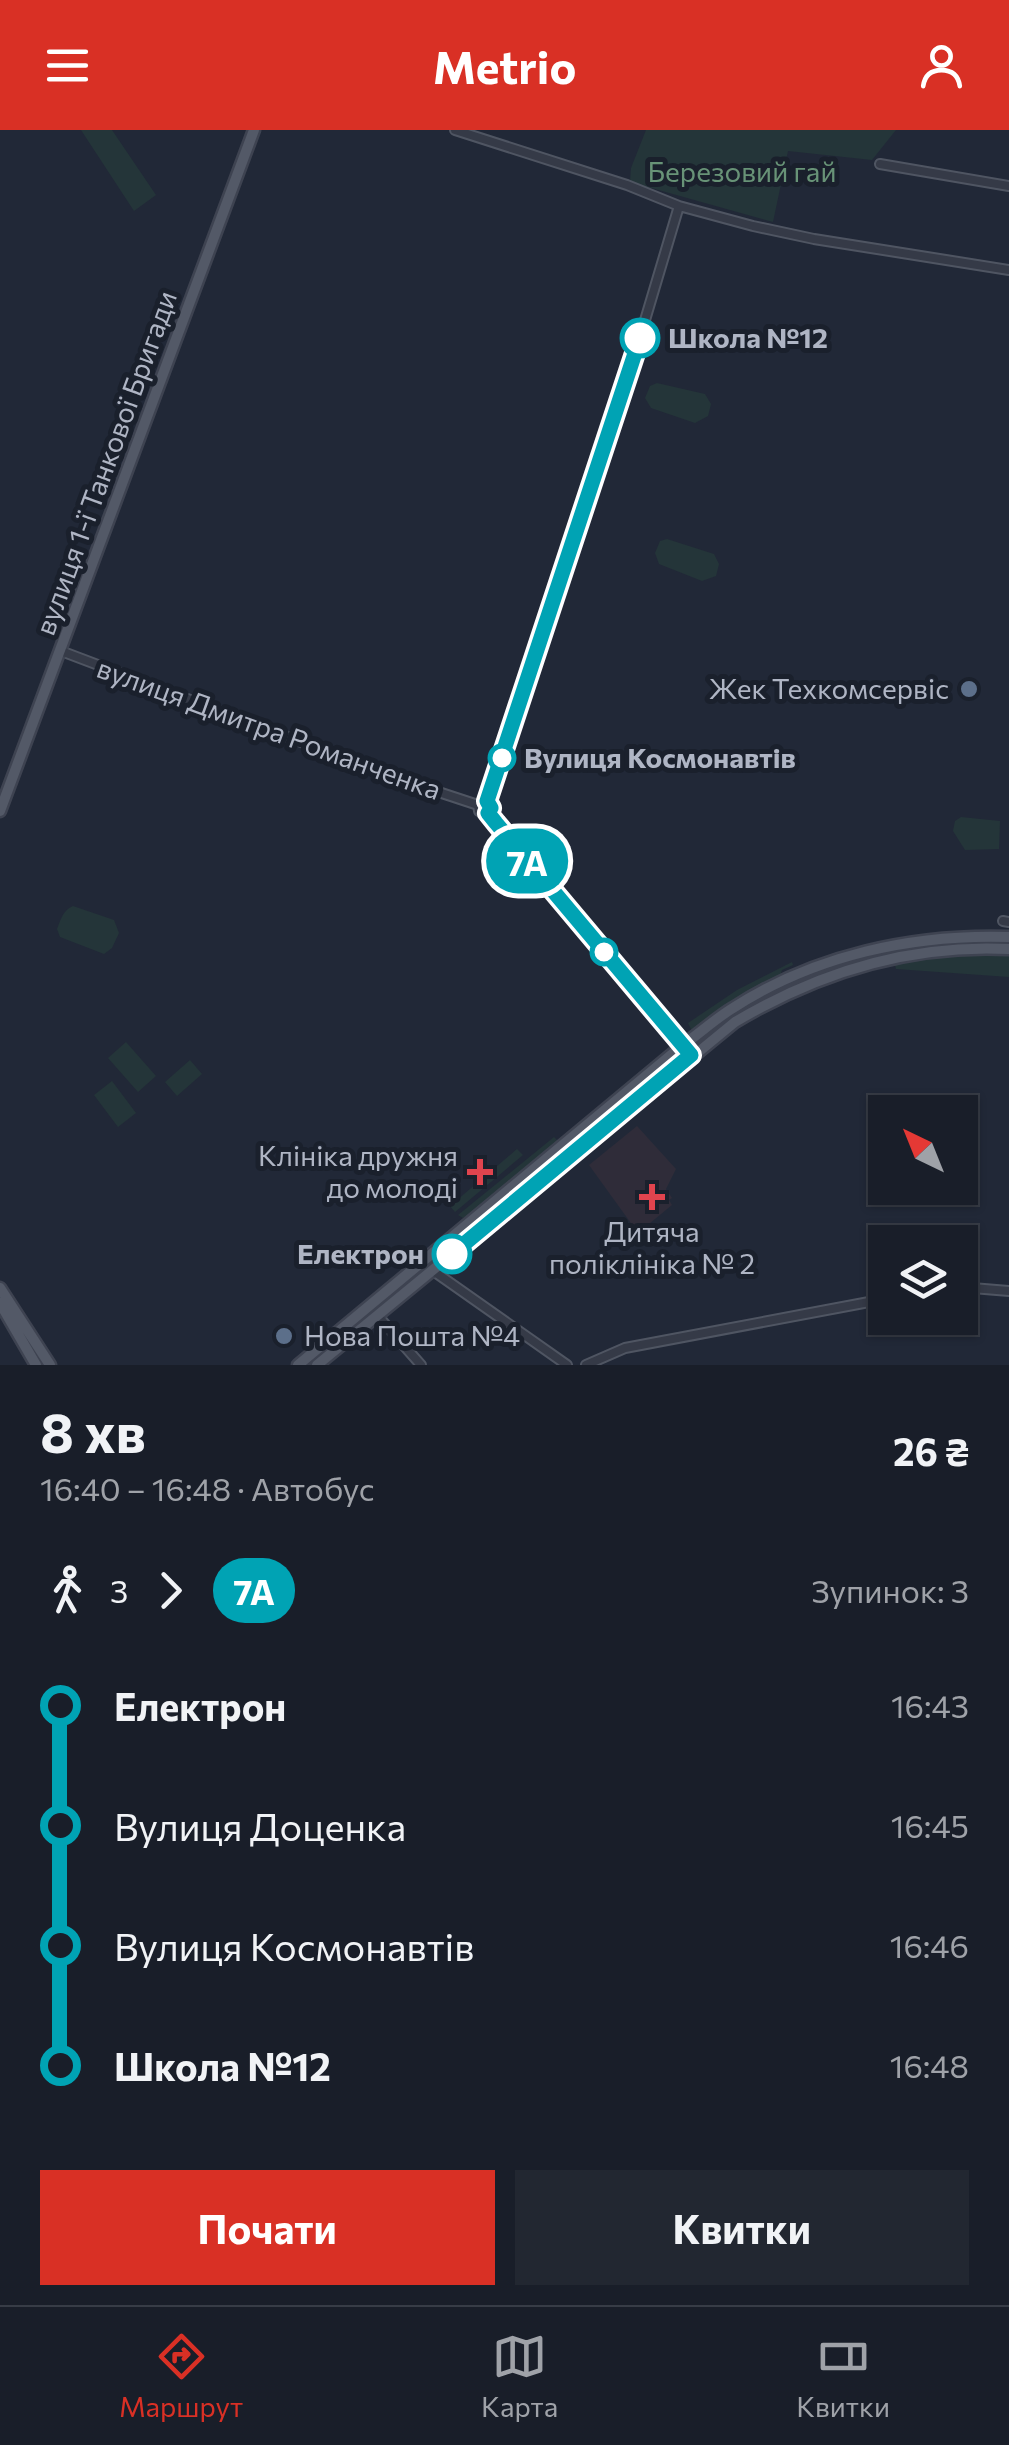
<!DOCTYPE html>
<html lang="uk">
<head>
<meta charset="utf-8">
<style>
  :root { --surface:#191e29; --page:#222731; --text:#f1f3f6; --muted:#9fa2a8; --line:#373c46; --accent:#d93025 }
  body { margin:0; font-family:Commissioner,sans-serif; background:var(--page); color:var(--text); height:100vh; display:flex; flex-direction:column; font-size:38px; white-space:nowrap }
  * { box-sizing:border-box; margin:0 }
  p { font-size:32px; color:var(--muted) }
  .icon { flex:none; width:55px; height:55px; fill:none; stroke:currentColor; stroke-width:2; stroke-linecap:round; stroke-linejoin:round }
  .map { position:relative; height:1235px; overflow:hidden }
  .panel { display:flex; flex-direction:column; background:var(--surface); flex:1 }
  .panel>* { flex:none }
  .badge { padding:0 20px; border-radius:32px; font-size:35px; line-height:65px }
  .needle { width:65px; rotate:317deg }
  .buttons { position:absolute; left:868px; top:965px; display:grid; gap:20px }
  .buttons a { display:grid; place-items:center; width:110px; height:110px; border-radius:0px; background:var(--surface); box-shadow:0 2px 8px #0004,0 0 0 2px var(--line); font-size:50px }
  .map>.badge { position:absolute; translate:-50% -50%; box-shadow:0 0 0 5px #fff }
  .legs { display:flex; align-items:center; gap:15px; height:110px; padding:0 40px; font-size:32px }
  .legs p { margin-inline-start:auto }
  .head { display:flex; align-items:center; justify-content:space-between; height:170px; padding:0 40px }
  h1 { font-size:55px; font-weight:700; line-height:75px }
  .cta { display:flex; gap:20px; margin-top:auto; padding:20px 40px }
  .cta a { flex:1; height:115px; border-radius:0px; background:var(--accent); color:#fff; font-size:40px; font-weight:700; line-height:115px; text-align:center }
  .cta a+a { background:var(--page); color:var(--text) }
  ul { padding:0 40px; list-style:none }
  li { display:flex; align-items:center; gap:35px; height:120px; font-size:38px }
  li i { display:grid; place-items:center; width:15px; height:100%; margin:0 12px; background:currentColor }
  li i::after { content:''; width:25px; height:25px; margin:-12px; border:8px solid; border-radius:50%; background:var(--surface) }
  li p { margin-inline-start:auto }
  li:first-child i { background:linear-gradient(#0000 50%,currentColor 0) }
  li:last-child i { background:linear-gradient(currentColor 50%,#0000 0) }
  header { display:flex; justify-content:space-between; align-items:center; height:130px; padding:0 40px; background:var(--accent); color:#fff; font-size:45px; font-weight:700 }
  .tab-bar { display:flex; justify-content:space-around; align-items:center; height:140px; border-top:2px solid var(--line); background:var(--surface); font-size:28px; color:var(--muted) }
  .tab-bar a { display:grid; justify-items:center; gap:5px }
  .tab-bar .on { color:var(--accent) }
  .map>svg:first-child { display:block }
  .medical { fill:#2f2c39 }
  .green { fill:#243539 }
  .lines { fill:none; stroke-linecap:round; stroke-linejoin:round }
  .minor-casing { stroke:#4f5562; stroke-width:12 }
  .major-casing { stroke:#3e4351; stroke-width:15 }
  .minor { stroke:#353a47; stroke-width:8 }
  .major { stroke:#535967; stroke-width:10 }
  .line-1-casing { stroke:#fff; stroke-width:22 }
  .line-1 { stroke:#00a3b4; stroke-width:15 }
  .stop-1-dot { fill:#fff; stroke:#00a3b4; stroke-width:5 }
  .service-dot { fill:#5c6f8a; stroke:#1a202c; stroke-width:4 }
  .health-dot { fill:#e0444e; stroke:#1a202c; stroke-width:4 }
  .labels { text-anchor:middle; stroke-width:10; stroke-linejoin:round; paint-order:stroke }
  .park-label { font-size:28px; fill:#689377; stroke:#1a202c }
  .stop-label { font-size:28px; font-weight:bold; fill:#afb5c4; stroke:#1a202c; text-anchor:start }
  .street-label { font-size:28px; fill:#afb5c4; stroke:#1a202c }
  .poi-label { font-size:28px; fill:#afb5c4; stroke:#1a202c; text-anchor:end }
</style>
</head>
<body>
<header><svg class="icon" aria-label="menu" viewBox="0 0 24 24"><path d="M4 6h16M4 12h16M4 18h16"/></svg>Metrio<svg class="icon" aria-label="person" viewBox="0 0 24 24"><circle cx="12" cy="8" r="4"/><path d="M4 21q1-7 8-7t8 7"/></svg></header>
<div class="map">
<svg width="1009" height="1235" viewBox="0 0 1009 1235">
  <rect width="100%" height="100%" fill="#212837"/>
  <path class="medical" d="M637 996 676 1039 666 1059 672 1068 669 1070 672 1075 638 1103 589 1035Z"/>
  <path class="green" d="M81 0H112L156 65 134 81Z
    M646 0H896L872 30 788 21 773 92 630 52 631 38Z
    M657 253 705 264 711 274 708 286 695 293 651 278 645 268 650 256Z
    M667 409 714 424 719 434 716 446 702 451 659 434 655 423 660 411Z
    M961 687 1000 691 999 719 965 720 953 701 955 691Z
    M73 776 114 790 119 803 112 818 104 824 60 807 57 799C61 789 63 780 73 776Z
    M964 823 1009 825V847L896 839 894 832Z
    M792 832 793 835 782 840 780 846 727 874 692 901 688 893 737 860Z
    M126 912 156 946 138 962 108 928Z
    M190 930 202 944 177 966 165 952Z
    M112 951 136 983 118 997 94 965Z
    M554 1007 559 1012 471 1084 463 1088 458 1085Z
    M517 1019 523 1025 455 1082 450 1076Z"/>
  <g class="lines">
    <defs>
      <path id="minor" d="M455 0 627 55 679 76 753 96 814 109 1009 140
        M880 34 1009 56
        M61 521 399 649 478 675
        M478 675 479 681 488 683 691 925
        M488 683 491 675 487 671 640 207 679 76
        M1003 791 1009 792
        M432 1140 567 1235
        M960 1157 1009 1161
        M377 1185 421 1235
        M586 1235 625 1218 885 1169"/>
      <path id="major" d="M0 681 254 0
        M0 1158 50 1235
        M0 1173 36 1235
        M298 1235 683 915C700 903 715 889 733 878 815 825 913 804 1009 807
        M317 1235 735 892C819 842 910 814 1009 819"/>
    </defs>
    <use href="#minor" class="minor-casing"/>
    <use href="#major" class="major-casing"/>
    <use href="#minor" class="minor"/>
    <use href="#major" class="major"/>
  </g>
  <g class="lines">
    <defs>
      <path id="line-1" d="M452 1124 691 925 496 693 488 683 491 678 487 671 640 208"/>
    </defs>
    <use href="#line-1" class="line-1-casing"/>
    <use href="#line-1" class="line-1"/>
  </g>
  <g class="stop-1-dot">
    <circle cx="640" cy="208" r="18"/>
    <circle cx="502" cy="628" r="12"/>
    <circle cx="604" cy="822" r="12"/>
    <circle cx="452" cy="1124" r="18"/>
  </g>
  <g class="service-dot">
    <circle cx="969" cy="559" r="10"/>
    <circle cx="284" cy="1206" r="10"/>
  </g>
  <g class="health-dot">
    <path d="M475 1027h10v10h10v10h-10v10h-10v-10h-10v-10h10z"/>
    <path d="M647 1052h10v10h10v10h-10v10h-10v-10h-10v-10h10z"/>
  </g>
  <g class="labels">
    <g class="park-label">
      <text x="742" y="52">Березовий гай</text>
    </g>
    <g class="stop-label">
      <text x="668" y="218">Школа №12</text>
      <text x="524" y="638">Вулиця Космонавтів</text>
      <text x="424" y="1134" text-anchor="end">Електрон</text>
    </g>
    <g class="street-label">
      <text transform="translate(106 333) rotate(-70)" y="10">вулиця 1-ї Танкової Бригади</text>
      <text transform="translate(269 599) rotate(20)" y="10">вулиця Дмитра Романченка</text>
    </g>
    <g class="poi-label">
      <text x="949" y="569">Жек Техкомсервіс</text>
      <text x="458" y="1036">Клініка дружня<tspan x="458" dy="32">до молоді</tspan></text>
      <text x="652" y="1112" text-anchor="middle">Дитяча<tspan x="652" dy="32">поліклініка № 2</tspan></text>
      <text x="304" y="1216" text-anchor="start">Нова Пошта №4</text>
    </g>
  </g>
</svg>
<div class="buttons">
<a><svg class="needle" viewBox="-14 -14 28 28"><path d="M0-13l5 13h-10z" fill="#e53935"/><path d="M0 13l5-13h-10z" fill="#9fa2a8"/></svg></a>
<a><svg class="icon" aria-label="layers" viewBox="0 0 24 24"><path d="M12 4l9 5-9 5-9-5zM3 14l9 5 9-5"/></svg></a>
</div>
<b class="badge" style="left:527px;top:731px;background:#00a3b4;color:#fff">7А</b>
</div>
<section class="panel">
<div class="head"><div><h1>8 хв</h1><p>16:40 – 16:48 · Автобус</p></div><b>26 ₴</b></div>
<div class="legs"><svg class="icon" aria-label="walk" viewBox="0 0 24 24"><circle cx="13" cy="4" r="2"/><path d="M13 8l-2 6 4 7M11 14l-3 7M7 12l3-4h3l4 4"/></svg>3<svg class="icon" aria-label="forward" viewBox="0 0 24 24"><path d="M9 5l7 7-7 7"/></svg><b class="badge" style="background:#00a3b4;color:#fff">7А</b><p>Зупинок: 3</p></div>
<ul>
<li><i style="color:#00a3b4"></i><b>Електрон</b><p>16:43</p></li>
<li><i style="color:#00a3b4"></i><span>Вулиця Доценка</span><p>16:45</p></li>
<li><i style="color:#00a3b4"></i><span>Вулиця Космонавтів</span><p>16:46</p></li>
<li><i style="color:#00a3b4"></i><b>Школа №12</b><p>16:48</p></li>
</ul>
<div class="cta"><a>Почати</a><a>Квитки</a></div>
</section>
<nav class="tab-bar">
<a class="on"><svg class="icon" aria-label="directions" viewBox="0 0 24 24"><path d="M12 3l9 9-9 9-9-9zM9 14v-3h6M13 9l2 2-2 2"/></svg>Маршрут</a>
<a><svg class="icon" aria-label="map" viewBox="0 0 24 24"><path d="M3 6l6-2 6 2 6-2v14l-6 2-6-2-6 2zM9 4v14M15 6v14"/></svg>Карта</a>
<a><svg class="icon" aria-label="tickets" viewBox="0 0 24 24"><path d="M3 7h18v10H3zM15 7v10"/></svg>Квитки</a>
</nav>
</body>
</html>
